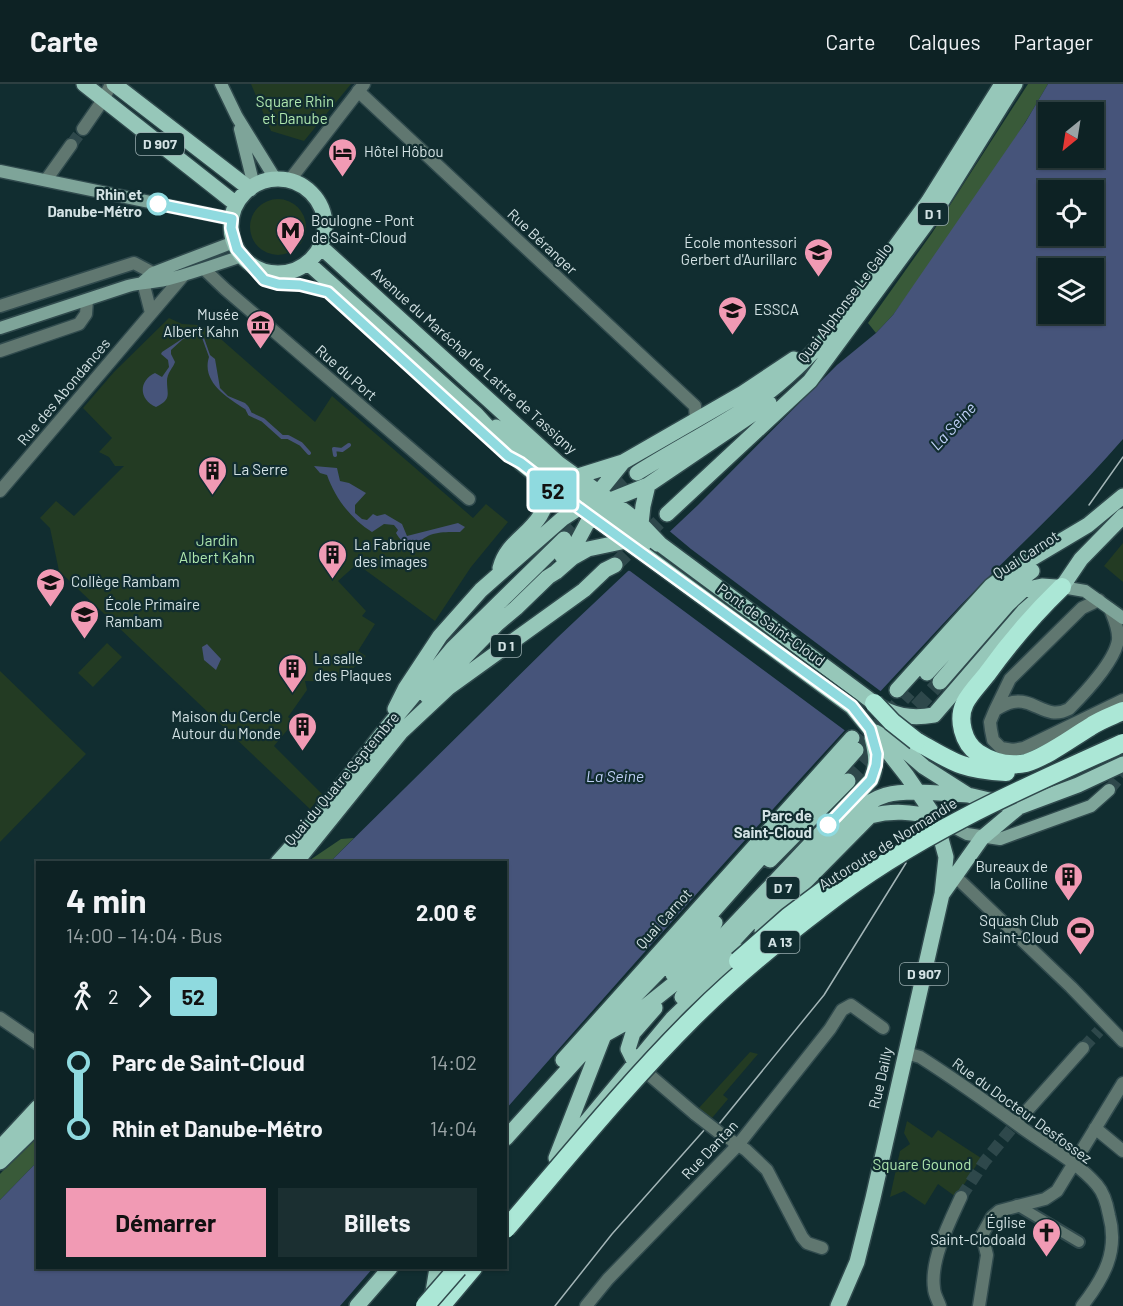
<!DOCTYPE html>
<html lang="fr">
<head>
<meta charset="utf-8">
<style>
  :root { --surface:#0d2224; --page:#1b2f31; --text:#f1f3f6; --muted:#9aa4a6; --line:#2d3f41; --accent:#f19ab4 }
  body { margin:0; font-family:Barlow,sans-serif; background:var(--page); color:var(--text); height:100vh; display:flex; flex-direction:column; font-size:22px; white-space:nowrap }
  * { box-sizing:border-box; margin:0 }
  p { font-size:20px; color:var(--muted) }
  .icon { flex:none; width:33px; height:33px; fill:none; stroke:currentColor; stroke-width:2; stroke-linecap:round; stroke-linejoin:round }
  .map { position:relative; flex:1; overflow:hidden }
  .sheet { position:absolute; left:36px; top:777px; width:471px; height:408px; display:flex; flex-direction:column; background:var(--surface); border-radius:0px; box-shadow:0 2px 4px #0004,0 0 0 2px var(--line) }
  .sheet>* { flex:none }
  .badge { padding:0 12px; border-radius:4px; font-size:21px; line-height:39px }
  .needle { width:39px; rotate:210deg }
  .tools { position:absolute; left:1038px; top:18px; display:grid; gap:12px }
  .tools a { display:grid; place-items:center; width:66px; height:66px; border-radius:0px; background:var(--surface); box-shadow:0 2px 4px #0004,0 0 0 2px var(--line); font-size:30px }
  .map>.badge { position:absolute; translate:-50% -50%; box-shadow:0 0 0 3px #fff }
  .legs { display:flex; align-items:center; gap:9px; height:66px; padding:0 30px; font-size:20px }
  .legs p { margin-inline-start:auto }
  .headline { display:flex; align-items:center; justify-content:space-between; height:102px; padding:0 30px }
  h1 { font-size:33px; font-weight:700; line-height:45px }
  .cta { display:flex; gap:12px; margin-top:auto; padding:12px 30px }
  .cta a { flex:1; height:69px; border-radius:0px; background:var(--accent); color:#111; font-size:24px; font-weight:700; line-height:69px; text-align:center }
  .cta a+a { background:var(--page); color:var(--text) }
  ul { padding:0 30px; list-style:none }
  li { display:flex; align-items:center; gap:21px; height:66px; font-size:22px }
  li i { display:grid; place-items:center; width:9px; height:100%; margin:0 8px; background:currentColor }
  li i::after { content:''; width:15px; height:15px; margin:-8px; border:4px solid; border-radius:50%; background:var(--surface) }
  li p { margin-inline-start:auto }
  li:first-child i { background:linear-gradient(#0000 50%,currentColor 0) }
  li:last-child i { background:linear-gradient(currentColor 50%,#0000 0) }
  header { display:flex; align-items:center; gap:36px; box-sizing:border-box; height:84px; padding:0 30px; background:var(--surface); border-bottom:2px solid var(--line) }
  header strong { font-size:28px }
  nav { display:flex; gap:33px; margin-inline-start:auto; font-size:21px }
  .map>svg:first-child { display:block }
  .green { fill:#233b23 }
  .forest { fill:#395a39 }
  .water { fill:#46547a; fill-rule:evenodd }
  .pier { fill:#112d30 }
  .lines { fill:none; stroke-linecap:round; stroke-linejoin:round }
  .stream { stroke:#46547a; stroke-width:4 }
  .minor-tunnel { stroke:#2e484b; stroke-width:12; stroke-dasharray:12 6; stroke-linecap:butt }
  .secondary-tunnel { stroke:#2e484b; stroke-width:12; stroke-dasharray:12 6; stroke-linecap:butt }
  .primary-tunnel { stroke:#2e484b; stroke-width:15; stroke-dasharray:15 8; stroke-linecap:butt }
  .pedestrian-casing { stroke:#304a4d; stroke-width:14 }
  .minor-casing { stroke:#304a4d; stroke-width:15 }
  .tertiary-casing { stroke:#304a4d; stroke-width:15 }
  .secondary-casing { stroke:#304a4d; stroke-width:15 }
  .primary-casing { stroke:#304a4d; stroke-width:18 }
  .motorway-casing { stroke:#304a4d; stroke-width:21 }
  .pedestrian { stroke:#607770; stroke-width:10 }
  .minor { stroke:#607770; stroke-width:12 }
  .tertiary { stroke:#607770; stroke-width:12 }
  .secondary { stroke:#7ea499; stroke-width:12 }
  .primary { stroke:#96c7b9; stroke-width:15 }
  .motorway { stroke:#abe7d6; stroke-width:18 }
  .tram { stroke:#a3b5b7; stroke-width:1.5 }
  .minor-bridge-casing { stroke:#304a4d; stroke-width:15; stroke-linecap:butt }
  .primary-bridge-casing { stroke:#304a4d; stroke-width:18; stroke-linecap:butt }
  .motorway-bridge-casing { stroke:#304a4d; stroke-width:21; stroke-linecap:butt }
  .minor-bridge { stroke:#607770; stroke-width:12 }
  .primary-bridge { stroke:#96c7b9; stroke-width:15 }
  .motorway-bridge { stroke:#abe7d6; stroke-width:18 }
  .line-1-casing { stroke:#fff; stroke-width:14 }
  .line-1 { stroke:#8fdadf; stroke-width:9 }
  .stop-1-dot { fill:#fff; stroke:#8fdadf; stroke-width:3 }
  .labels { text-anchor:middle; stroke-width:4.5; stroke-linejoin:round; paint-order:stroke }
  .shield { fill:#112d30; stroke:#99acae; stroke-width:1.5 }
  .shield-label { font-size:14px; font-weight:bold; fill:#d3e2e4 }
  .park-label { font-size:15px; fill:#aee6ae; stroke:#112d30 }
  .poi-label { font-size:15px; fill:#d3e2e4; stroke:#112d30; text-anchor:start }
  .stop-label { font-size:15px; font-weight:bold; fill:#d3e2e4; stroke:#112d30; text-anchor:end }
  .street-label { font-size:15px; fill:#d3e2e4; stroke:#112d30 }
  .water-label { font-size:16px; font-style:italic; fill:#c1d1f8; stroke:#112d30 }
</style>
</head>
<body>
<header>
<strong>Carte</strong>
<nav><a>Carte</a><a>Calques</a><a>Partager</a></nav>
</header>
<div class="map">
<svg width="1123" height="1222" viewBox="0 0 1123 1222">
  <rect width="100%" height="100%" fill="#112d30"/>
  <path class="green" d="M251 0H351L304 57 271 47Z
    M250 143a28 28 0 1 1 56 0a28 28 0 1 1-56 0Z
    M169 234 182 240 199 241 214 249 315 338 332 312 473 434 486 420 508 438 471 483 435 537 357 480 338 497 366 527 362 532 375 540 358 567 366 572C343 595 337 598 305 597L307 606 288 633 294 638 274 662 322 710 310 725 59 487 50 444 40 434 56 417 74 432 124 382H115L109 373 99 368 112 354 83 324 114 288Z
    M1123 459V498L1104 482Z
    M107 559 122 573 93 603 78 589Z
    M0 587 86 670 0 758Z
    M750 968 758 970 723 1011 728 1015 712 1034 698 1025Z
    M907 1037 932 1054 938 1046 981 1074 956 1113 938 1100 925 1121 904 1107 890 1113 900 1067 910 1060 904 1049Z"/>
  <path class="forest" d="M1028 0H1048C1002 80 948 156 893 231L876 249 868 239 932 149Z
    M354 754 330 778H307L341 755Z
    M37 1051V1078L0 1116V1090Z"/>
  <path class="water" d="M1048 0H1123V355C1066 421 1000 478 941 542 793 701 649 862 506 1025V778H330L557 554 698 421 837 281 876 249 893 231 1025 39ZM1048 28H1094V74H1048ZM1048 106H1094V152H1048ZM1048 184H1094V230H1048Z
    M194 247 201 248 203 251 210 271 215 275 220 304 228 312 245 319 248 322 245 325C228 314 201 298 209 273L201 251 197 249 183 255 171 266V270L175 278C173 284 167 289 167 297 167 311 172 315 156 323 139 316 138 297 155 289L162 293 169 283 168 276 161 270 162 268Z
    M314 382 337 384 340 397 349 399 366 409 355 421V429L362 435 367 436 373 430 377 432 385 430 402 440 407 452 458 439 465 443 460 448C443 448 427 447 416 462L410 458V466H407C405 459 400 456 396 449L398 446 394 441 384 440 372 448C351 435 335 414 327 391L320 389Z
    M207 560 221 575 216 586 204 576 202 563Z
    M37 1078 38 1184H373L340 1222H0V1116Z"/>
  <path class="pier" d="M667 445 691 465 883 609 847 648 630 487 626 486Z"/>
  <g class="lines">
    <path class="stream" d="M247 324 250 330 263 336 282 353H288L301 360 309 369
      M335 371 334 365 342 366 349 361"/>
    <path class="minor-tunnel" d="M71 61 83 45
      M1083 964 1099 947
      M961 1113 985 1077 1016 1039"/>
    <path class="secondary-tunnel" d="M1109 706 1123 689"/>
    <path class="primary-tunnel" d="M564 455 637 389
      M615 481 667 430
      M901 640 940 598
      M856 666 909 608
      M848 697 880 662"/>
    <defs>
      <path id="pedestrian" d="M1017 1121 1079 1158"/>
      <path id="minor" d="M358 7 695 322 696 336
        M83 45 103 16 111 0
        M46 96 71 61
        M204 185 225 205 469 415
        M143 198 151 229
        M0 222 134 179 153 189
        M0 267 79 240 86 230 87 216
        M0 407 183 192
        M1099 516 1082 524 1010 595 995 626 990 638 991 646 993 656 1001 664 1013 666 1024 664 1123 616
        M995 626C1000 623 1007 619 1013 618 1035 614 1046 637 1069 625 1084 610 1115 577 1118 556 1119 545 1114 535 1110 525
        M955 792 1071 903 1123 957
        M0 934 38 960
        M906 969 920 973C956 996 991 1021 1025 1046 1049 1063 1078 1079 1097 1101 1104 1109 1107 1120 1109 1131 1119 1167 1104 1194 1082 1222
        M639 982 695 1030
        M1016 1039 1083 964
        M1095 1044 1123 1067
        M732 1057 746 1066 767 1086 802 1153 807 1159 822 1164
        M586 1222 608 1195 738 1061 830 945 842 926 851 921 883 944
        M940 1222C938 1216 934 1210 934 1204 930 1176 950 1137 961 1113
        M979 1222 987 1171 982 1151 992 1133 999 1127 1045 1115 1057 1107 1123 999"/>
      <path id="tertiary" d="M289 97 364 0"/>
      <path id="secondary" d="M221 0 237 33 276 96
        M240 45 254 102
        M0 87 232 135
        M143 198 153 189 234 158
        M0 244 128 202C141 198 153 199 165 196 191 190 217 180 242 172
        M1062 503 1085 507 1123 534
        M946 739 967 750 1000 755 1091 722 1109 706"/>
      <path id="primary" d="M84 0 236 120
        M114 0 250 105
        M231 142a47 47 0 1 1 94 0a47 47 0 1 1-94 0Z
        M321 163 558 379 626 428 641 440 660 460 874 619C893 632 911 635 934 631L1024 527 1040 513 1062 503 1081 475 1123 432
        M308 179 476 330 521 379 548 401 645 471
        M496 343 513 354 553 390 633 449 646 458 657 460
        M637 389C674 366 714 345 751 321 784 299 812 270 838 241L928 118 1002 0
        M575 393 623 378 743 309 794 275
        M667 430 810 297 937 125 1015 0
        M641 440 643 422 648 401 769 319
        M562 472 577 458 591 432 598 409 623 378
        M500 484C509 449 548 448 548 401
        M927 589 999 511 1032 487
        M940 598 1007 521 1023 506 1042 502 1056 503
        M897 606 991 502 1014 485 1088 441 1123 412
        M427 612 497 540 516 524 548 493 556 488 572 474 588 465 626 457
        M395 625 405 605 440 552 481 506 562 435 579 424 608 417 648 401
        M875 648 896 659 924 683 968 711 1002 719
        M770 776 848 697
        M278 778 311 741 385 646 453 564 564 455
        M296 778 401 648 448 604 584 506 605 486 615 481
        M943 809 982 754 1019 723 1078 701 1123 680
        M762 847 798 805 870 732C893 726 911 728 935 733
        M673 890 715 839
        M682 913C722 868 762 825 804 782 827 758 852 721 886 711 909 705 944 710 968 711
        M563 976 852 654
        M635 979 628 965 633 949 655 924
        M506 1054 580 972 604 951 622 941 680 895 699 878 871 696C878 680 876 670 872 654
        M572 1055 672 935 743 867
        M0 1064 38 1023
        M556 1074 604 951 626 921 669 877 856 666
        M0 1078 38 1041
        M432 1214 437 1184
        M357 1222 390 1184
        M838 1222 857 1178 873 1114 942 810 946 773 935 733 907 692 870 645"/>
      <path id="motorway" d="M1062 503C1034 530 1010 558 987 590 980 599 970 609 965 619 957 635 963 659 978 669 992 678 1008 683 1026 679 1048 672 1070 655 1090 643 1100 636 1112 632 1123 627
        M916 657C953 678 962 686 1006 688
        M441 1222 473 1184"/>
    </defs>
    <use href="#pedestrian" class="pedestrian-casing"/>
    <use href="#minor" class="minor-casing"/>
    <use href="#tertiary" class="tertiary-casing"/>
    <use href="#secondary" class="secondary-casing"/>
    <use href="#primary" class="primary-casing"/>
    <use href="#motorway" class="motorway-casing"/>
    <use href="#pedestrian" class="pedestrian"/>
    <use href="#minor" class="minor"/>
    <use href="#tertiary" class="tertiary"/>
    <use href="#secondary" class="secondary"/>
    <use href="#primary" class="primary"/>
    <use href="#motorway" class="motorway"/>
    <path class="tram" d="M1089 421 1123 373
      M719 1040 824 911 906 779
      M555 1222 612 1150 706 1044"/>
    <defs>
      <path id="minor-bridge" d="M695 1030 726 1054"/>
      <path id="primary-bridge" d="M645 471 852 623 870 645"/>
      <path id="motorway-bridge" d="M874 619 892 638 916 657
        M738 877 788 833 828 803
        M506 1145C567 1074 626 1001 693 934 733 894 779 856 824 822 913 752 1020 705 1123 659
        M425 1222 458 1184"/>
    </defs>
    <use href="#minor-bridge" class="minor-bridge-casing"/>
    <use href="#primary-bridge" class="primary-bridge-casing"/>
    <use href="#motorway-bridge" class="motorway-bridge-casing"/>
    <use href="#minor-bridge" class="minor-bridge"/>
    <use href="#primary-bridge" class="primary-bridge"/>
    <use href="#motorway-bridge" class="motorway-bridge"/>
  </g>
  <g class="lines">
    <defs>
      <path id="line-1" d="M158 120 232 135 231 144 237 165 264 196 278 200 300 201 328 208 508 372 521 379 579 424 852 622 870 645 877 670 876 681 871 696 828 741"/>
    </defs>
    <use href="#line-1" class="line-1-casing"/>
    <use href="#line-1" class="line-1"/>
  </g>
  <defs>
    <symbol id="hotel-pin" viewBox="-11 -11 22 30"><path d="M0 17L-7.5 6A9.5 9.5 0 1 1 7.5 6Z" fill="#f19ab4" stroke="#112d30"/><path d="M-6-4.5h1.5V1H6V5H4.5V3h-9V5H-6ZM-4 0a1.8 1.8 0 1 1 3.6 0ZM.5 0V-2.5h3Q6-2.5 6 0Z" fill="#111"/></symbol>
    <symbol id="metro-pin" viewBox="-11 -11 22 30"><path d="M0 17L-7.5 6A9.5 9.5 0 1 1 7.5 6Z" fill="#f19ab4" stroke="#112d30"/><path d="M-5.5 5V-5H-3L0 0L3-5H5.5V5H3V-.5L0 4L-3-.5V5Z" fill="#111"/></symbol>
    <symbol id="school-pin" viewBox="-11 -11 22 30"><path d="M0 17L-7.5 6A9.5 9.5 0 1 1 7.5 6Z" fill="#f19ab4" stroke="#112d30"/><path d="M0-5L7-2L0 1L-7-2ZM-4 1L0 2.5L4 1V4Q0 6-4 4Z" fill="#111"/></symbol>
    <symbol id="university-pin" viewBox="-11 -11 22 30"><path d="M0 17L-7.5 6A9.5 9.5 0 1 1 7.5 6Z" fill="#f19ab4" stroke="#112d30"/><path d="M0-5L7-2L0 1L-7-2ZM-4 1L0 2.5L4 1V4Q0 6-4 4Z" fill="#111"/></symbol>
    <symbol id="museum-pin" viewBox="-11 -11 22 30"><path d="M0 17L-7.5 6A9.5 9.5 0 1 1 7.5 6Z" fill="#f19ab4" stroke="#112d30"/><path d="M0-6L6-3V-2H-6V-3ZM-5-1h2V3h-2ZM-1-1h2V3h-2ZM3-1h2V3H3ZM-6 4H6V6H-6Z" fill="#111"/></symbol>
    <symbol id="building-pin" viewBox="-11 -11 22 30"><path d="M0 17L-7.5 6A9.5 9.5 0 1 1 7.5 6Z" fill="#f19ab4" stroke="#112d30"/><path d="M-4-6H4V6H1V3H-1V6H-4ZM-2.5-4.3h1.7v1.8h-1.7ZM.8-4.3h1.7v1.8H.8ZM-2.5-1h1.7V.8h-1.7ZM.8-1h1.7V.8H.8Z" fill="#111"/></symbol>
    <symbol id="stadium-pin" viewBox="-11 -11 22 30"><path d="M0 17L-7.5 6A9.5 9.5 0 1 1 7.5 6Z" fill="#f19ab4" stroke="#112d30"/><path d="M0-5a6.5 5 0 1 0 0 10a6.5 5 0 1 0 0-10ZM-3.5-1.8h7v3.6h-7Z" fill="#111"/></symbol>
    <symbol id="church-pin" viewBox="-11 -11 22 30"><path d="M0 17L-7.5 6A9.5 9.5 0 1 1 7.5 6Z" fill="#f19ab4" stroke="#112d30"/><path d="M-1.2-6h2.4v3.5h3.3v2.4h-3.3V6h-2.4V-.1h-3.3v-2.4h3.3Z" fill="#111"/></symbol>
  </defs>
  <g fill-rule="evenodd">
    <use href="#hotel-pin" x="326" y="52" width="33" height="45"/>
    <use href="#metro-pin" x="274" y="130" width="33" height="45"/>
    <use href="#school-pin" x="802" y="152" width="33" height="45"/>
    <use href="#university-pin" x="716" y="210" width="33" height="45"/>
    <use href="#museum-pin" x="244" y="224" width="33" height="45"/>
    <use href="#building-pin" x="196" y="370" width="33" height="45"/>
    <use href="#building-pin" x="316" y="454" width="33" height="45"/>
    <use href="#school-pin" x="34" y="482" width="33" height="45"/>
    <use href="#school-pin" x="68" y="514" width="33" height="45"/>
    <use href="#building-pin" x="276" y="568" width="33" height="45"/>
    <use href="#building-pin" x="286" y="626" width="33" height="45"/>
    <use href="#building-pin" x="1052" y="776" width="33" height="45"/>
    <use href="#stadium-pin" x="1064" y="830" width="33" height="45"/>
    <use href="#church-pin" x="1030" y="1132" width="33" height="45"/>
  </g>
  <g class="stop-1-dot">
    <circle cx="158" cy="120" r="10"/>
    <circle cx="828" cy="741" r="10"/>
  </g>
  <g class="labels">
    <g class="shield">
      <rect x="136" y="49" width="48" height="22" rx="4.5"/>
      <rect x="918" y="119" width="30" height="22" rx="4.5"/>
      <rect x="491" y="551" width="30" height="22" rx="4.5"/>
      <rect x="766.5" y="793" width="33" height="22" rx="4.5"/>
      <rect x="760.5" y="847" width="39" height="22" rx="4.5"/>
      <rect x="900" y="879" width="48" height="22" rx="4.5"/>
    </g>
    <g class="shield-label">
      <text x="160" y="65">D 907</text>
      <text x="933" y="135">D 1</text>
      <text x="506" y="567">D 1</text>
      <text x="783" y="809">D 7</text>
      <text x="780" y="863">A 13</text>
      <text x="924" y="895">D 907</text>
    </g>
    <g class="park-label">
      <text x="295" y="23">Square Rhin<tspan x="295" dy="17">et Danube</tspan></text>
      <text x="217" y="462">Jardin<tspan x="217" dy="17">Albert Kahn</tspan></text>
      <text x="922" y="1086">Square Gounod</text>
    </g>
    <g class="poi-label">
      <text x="364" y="73">Hôtel Hôbou</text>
      <text x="311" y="142">Boulogne - Pont<tspan x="311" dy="17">de Saint-Cloud</tspan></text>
      <text x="797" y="164" text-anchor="end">École montessori<tspan x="797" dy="17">Gerbert d'Aurillarc</tspan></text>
      <text x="754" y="231">ESSCA</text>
      <text x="239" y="236" text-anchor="end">Musée<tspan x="239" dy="17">Albert Kahn</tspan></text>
      <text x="233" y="391">La Serre</text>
      <text x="354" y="466">La Fabrique<tspan x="354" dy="17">des images</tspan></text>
      <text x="71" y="503">Collège Rambam</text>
      <text x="105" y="526">École Primaire<tspan x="105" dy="17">Rambam</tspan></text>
      <text x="314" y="580">La salle<tspan x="314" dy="17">des Plaques</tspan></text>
      <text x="281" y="638" text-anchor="end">Maison du Cercle<tspan x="281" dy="17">Autour du Monde</tspan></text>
      <text x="1048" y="788" text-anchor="end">Bureaux de<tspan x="1048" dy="17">la Colline</tspan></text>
      <text x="1059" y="842" text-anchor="end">Squash Club<tspan x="1059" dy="17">Saint-Cloud</tspan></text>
      <text x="1026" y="1144" text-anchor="end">Église<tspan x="1026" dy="17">Saint-Clodoald</tspan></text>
    </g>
    <g class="stop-label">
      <text x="142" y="116">Rhin et<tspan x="142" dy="17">Danube-Métro</tspan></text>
      <text x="812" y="737">Parc de<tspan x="812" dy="17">Saint-Cloud</tspan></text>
    </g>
    <g class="street-label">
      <text transform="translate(542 158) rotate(43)" y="5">Rue Béranger</text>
      <text transform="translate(845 219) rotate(-53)" y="5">Quai Alphonse Le Gallo</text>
      <text transform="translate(474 277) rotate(42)" y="5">Avenue du Maréchal de Lattre de Tassigny</text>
      <text transform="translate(346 289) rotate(41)" y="5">Rue du Port</text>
      <text transform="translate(64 308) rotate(-50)" y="5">Rue des Abondances</text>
      <text transform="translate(1026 471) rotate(-33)" y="5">Quai Carnot</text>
      <text transform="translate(771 541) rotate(36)" y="5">Pont de Saint-Cloud</text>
      <text transform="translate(342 695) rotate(-50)" y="5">Quai du Quatre Septembre</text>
      <text transform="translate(888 760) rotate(-32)" y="5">Autoroute de Normandie</text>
      <text transform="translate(664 835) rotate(-48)" y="5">Quai Carnot</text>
      <text transform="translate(881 994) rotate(-77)" y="5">Rue Dailly</text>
      <text transform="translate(1022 1027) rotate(36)" y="5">Rue du Docteur Desfossez</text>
      <text transform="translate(710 1066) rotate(-47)" y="5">Rue Dantan</text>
    </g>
    <g class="water-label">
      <text transform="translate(953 342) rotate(-47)" y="6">La Seine</text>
      <text x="615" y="698">La Seine</text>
    </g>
  </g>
</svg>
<div class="tools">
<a><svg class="needle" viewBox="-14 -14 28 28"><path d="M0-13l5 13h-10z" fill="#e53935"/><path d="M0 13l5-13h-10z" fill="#9aa4a6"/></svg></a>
<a><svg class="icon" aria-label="locate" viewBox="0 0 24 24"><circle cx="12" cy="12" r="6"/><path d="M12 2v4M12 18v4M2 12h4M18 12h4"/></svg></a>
<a><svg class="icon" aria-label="layers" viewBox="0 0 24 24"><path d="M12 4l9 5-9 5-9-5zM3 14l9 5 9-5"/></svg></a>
</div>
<b class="badge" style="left:553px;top:406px;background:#8fdadf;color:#111">52</b>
<section class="sheet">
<div class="headline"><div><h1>4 min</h1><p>14:00 – 14:04 · Bus</p></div><b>2.00 €</b></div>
<div class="legs"><svg class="icon" aria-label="walk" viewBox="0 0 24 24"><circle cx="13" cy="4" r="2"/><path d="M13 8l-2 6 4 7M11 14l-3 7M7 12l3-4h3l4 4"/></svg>2<svg class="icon" aria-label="forward" viewBox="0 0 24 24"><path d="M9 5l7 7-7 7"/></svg><b class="badge" style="background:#8fdadf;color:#111">52</b></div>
<ul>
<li><i style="color:#8fdadf"></i><b>Parc de Saint-Cloud</b><p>14:02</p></li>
<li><i style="color:#8fdadf"></i><b>Rhin et Danube-Métro</b><p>14:04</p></li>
</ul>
<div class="cta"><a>Démarrer</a><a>Billets</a></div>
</section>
</div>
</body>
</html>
